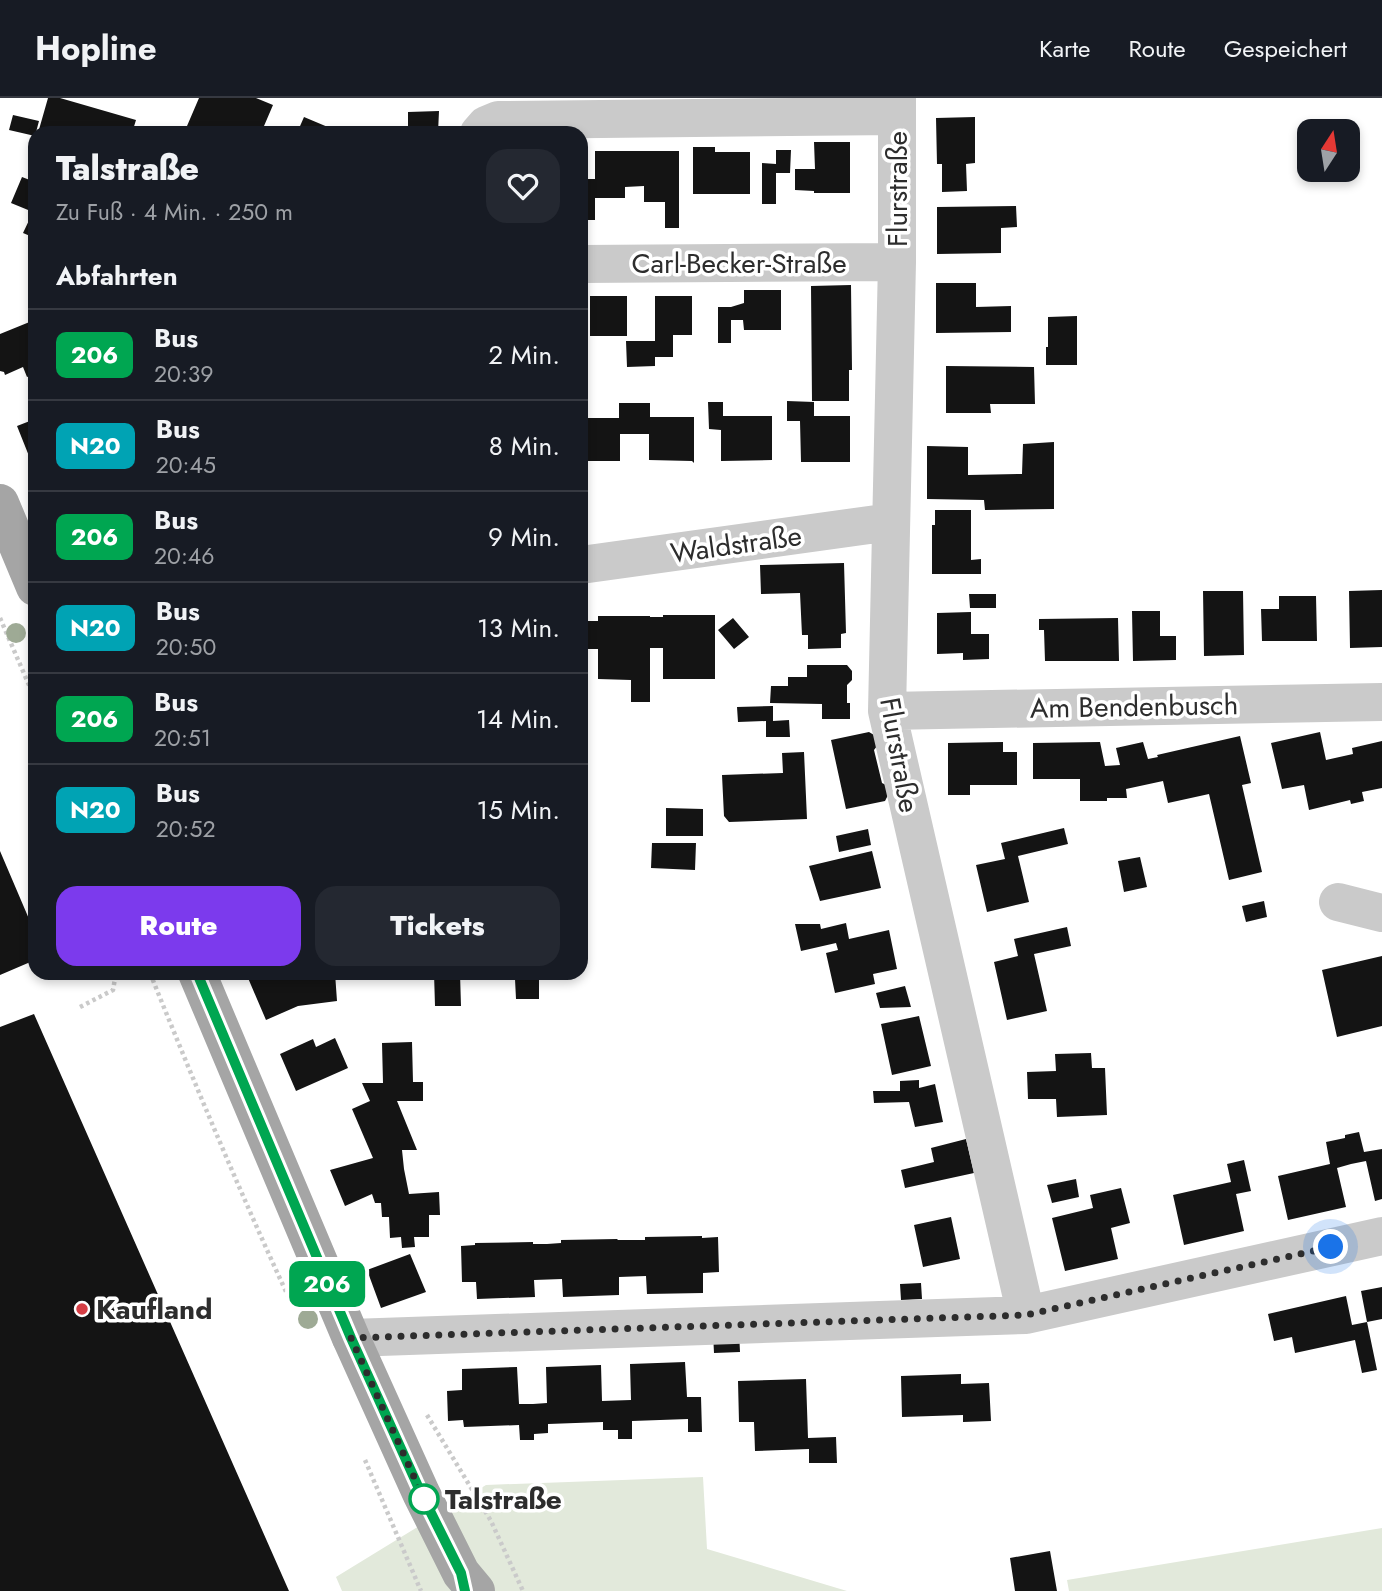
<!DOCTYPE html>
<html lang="de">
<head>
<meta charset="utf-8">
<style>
  :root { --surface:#171b24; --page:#242831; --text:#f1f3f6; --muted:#9ea1a6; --line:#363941; --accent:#7c3aed }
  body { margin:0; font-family:Jost,sans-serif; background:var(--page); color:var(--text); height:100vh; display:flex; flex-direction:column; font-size:26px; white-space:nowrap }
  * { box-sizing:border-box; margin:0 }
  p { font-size:23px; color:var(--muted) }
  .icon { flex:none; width:38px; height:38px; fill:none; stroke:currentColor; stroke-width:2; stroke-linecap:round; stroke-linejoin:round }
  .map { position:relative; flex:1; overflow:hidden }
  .side { position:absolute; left:28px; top:28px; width:560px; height:854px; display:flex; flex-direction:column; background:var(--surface); border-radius:21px; box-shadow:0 4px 10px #0003 }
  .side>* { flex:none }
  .badge { padding:0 14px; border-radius:10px; font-size:24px; line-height:46px }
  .needle { width:46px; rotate:12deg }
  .tools { position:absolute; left:1297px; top:21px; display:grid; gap:14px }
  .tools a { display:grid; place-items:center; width:63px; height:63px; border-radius:14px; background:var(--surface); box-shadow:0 4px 10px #0003; font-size:35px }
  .you { position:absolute; width:35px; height:35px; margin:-18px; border:5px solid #fff; border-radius:50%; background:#1a73e8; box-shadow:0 0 0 10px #1a73e833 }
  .map>.badge { position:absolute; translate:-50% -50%; box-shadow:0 0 0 4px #fff }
  h2 { padding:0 28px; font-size:26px; line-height:63px }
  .round { display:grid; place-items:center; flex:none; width:74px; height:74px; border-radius:21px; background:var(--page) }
  .headline { display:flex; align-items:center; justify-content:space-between; height:119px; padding:0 28px }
  h1 { font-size:33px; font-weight:800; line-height:52px }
  .primary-button { display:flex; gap:14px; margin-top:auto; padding:14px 28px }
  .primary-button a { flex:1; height:80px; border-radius:21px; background:var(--accent); color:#fff; font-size:28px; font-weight:800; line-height:80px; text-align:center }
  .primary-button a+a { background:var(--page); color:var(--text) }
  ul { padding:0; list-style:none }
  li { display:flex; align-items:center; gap:21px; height:91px; padding:0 28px; border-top:2px solid var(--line) }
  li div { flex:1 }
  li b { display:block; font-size:26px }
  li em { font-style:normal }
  li .badge { min-width:77px; font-weight:700; text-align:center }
  header { display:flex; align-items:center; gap:42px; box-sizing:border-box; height:98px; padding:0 35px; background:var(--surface); border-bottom:2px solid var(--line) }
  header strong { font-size:33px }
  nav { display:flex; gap:38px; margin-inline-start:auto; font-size:24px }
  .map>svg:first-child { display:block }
  .green { fill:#e2e9db }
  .building { fill:#141414 }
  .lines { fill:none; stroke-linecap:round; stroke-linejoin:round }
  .path { stroke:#cacaca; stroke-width:4.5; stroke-dasharray:3.5 3.5; stroke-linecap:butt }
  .minor { stroke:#cacaca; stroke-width:38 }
  .major { stroke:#a5a5a5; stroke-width:38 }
  .tree { fill:#9eaa95 }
  .line-casing { stroke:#fff; stroke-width:16 }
  .line { stroke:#00a651; stroke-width:10 }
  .walk { stroke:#2d2d2d; stroke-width:7; stroke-dasharray:0 12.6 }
  .poi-dot { fill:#d53e45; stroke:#fff; stroke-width:2.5 }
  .stop-dot { fill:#fff; stroke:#00a651; stroke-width:3.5 }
  .labels { text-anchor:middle; stroke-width:7; stroke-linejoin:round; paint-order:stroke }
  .street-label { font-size:28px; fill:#2d2d2d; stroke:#fff }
  .poi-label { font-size:28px; font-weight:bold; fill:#2d2d2d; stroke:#fff; text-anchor:start }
  .stop-label { font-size:28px; font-weight:bold; fill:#2d2d2d; stroke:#fff; text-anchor:start }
</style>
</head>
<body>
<header>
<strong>Hopline</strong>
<nav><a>Karte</a><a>Route</a><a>Gespeichert</a></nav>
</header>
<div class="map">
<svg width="1382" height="1493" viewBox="0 0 1382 1493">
  <rect width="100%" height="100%" fill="#fff"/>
  <path class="green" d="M703 1379 707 1451 847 1493H342L336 1479 486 1387Z
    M1382 1430V1493H1069L1067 1482Z"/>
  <path class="building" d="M48 0H60L136 22 132 35H38Z
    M199 0H256L273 7 261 35H184Z
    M439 13 438 35H408V14Z
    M13 17 39 23 35 38 9 32Z
    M304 19 342 35H297Z
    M975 19V65L966 66 967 93 942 94V66H937L936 20Z
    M814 44H850V95H814V93L795 92V71H815Z
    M693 49H715V54H750V96H693Z
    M776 52H791L790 75H776V106H762V65L776 66Z
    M595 53H679V130H665V104H644V88L625 89V100H595V122H582L581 81H595Z
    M22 79 35 84V140L23 135 33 114 11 105Z
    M1016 108 1017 129 1001 130V155L937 156V109Z
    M936 185H976V209L1011 208V234L936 235Z
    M851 187 852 272H849V303H812L811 188Z
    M744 192H781V232H744L743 222H731V245H718V209H731L744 205Z
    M590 198H627V238H590Z
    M655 198H692V237H673V259H655V268L627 269 626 243H655Z
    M1077 218V267H1046V249H1048V219Z
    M32 223 35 230V276L27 279 23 269 5 277 4 274 0 273V236Z
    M946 268 1034 269 1035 306H990L991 315H946Z
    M787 303 814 304V318H850V364H801L800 323H787Z
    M708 304H723V318H772V362L721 363V332L709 331Z
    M619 305H650V319H694V365L692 363 649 362V336H620V363H581V320H619Z
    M35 321V373L17 328Z
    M1054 344V411L985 412 984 402 927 401V348L968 349V377L1022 376 1023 346Z
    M935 412H971V462L981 461V476H932V427H935Z
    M844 465 846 535 841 536V550L808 551V537H802L800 495 761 496 760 467Z
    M1382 492V549L1350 550 1349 493Z
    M1203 493H1243L1244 557 1204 558Z
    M969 496H996V510H970Z
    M1279 498H1316L1317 543H1262L1261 511H1279Z
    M1132 513H1160V538H1176V562L1133 563Z
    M971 514V536H989V561L963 562V555L937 556V515Z
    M663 517H715V581H663V550H650V604H631V582L598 581V551H581V523H598V518H650V519H663Z
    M733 520 749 539 734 551 718 532Z
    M1118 520 1119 563H1045L1044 532H1039V521Z
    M807 567H847L852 573V582L847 587V605H850V621H822V606L770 605 771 588H788V579H807Z
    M581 578H583L584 612H581Z
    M773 608V623L789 622 790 639H766V623L738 624 737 609Z
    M869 634 874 637 877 648 874 652 882 685 886 687 888 697 885 703 846 711 831 642Z
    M1320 634 1326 662 1353 656 1352 650 1382 643V690L1362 694 1364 703 1351 706 1350 702 1309 712 1304 687 1282 691 1271 645Z
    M1240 638 1251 685 1242 687 1262 774 1229 782 1209 696 1168 705 1163 683 1126 691 1127 700H1107V703H1080V681H1033V645L1100 644 1105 668 1120 667 1116 650 1143 644 1148 661 1158 659 1157 657Z
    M1003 644V654H1017V687H970V697H948V645Z
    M804 654 807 721 729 724 724 718 722 677 783 675 782 655Z
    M666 710 703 711V738H666Z
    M1064 730 1068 746 1018 758 1029 804 987 814 976 767 1005 761 1001 745Z
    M868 731 871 747 839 754 836 738Z
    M652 745H696L695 772 651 770Z
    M0 753 35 835V862L0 877Z
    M872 753 881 790 820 803 809 768Z
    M1140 759 1147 789 1124 794 1118 763Z
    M1264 803 1267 819 1246 824 1242 808Z
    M846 825 849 841 889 832 897 871 873 876 875 886 835 895 826 855 838 852 836 845 801 853 795 826H820L821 831Z
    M1067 829 1071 848 1034 856 1047 913 1007 922 994 864 1018 858 1014 841Z
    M1382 858V928L1337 939 1322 872Z
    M260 875H335L337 903 298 908 266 922 248 880Z
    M434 875H460L461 908H435Z
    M515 881H539V901H516Z
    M905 888 911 909 880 910 876 895Z
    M34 916 289 1493H0V929Z
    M919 918 931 968 892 977 881 926Z
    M335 940 348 970 296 993 280 956 313 941 316 949Z
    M412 944 413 984H423V1003H397L417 1052H402L404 1071 409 1096 439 1094 440 1117H429V1139H414L415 1149 402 1150 401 1139 390 1140 389 1119H382L381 1105H375L372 1096 345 1108 330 1072 373 1060 352 1011 370 1003 362 985H383L382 945Z
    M1091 955 1092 970H1105L1107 1017 1057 1019 1056 1001H1028L1027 974 1056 973 1055 956Z
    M919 982V990L935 986 943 1024 915 1029 909 1004 874 1005 873 993H900V983Z
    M1359 1034 1364 1054 1382 1051V1101L1375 1103 1366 1063 1351 1066 1337 1070 1346 1109 1288 1122 1278 1078 1330 1066 1326 1044 1345 1040V1037Z
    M966 1041 974 1075 905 1090 901 1072 934 1064 931 1050Z
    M1244 1062 1251 1093 1236 1096 1244 1133 1184 1147 1173 1097 1231 1084 1227 1066Z
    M1076 1081 1079 1099 1052 1105 1047 1087Z
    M1121 1090 1130 1125 1111 1130 1118 1161 1065 1173 1052 1120 1093 1110 1090 1097Z
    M951 1119 960 1161 923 1169 914 1127Z
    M702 1138V1140L718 1139 719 1174 703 1175V1195L647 1196 646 1178 619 1179V1197L563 1199 562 1181 534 1182 535 1199 477 1201 476 1184H462L461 1148 475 1147V1145L533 1144V1146H547L561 1145V1142L617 1141 618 1142H645V1139Z
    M410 1156 426 1194 381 1210 367 1172Z
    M921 1185 922 1201 901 1202 900 1186Z
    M1382 1189V1221L1367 1224 1361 1193Z
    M1346 1198 1352 1227 1367 1224 1377 1272 1362 1275 1355 1242 1295 1255 1292 1239 1274 1243 1268 1216Z
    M739 1234 740 1254 714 1255 713 1235Z
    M685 1264 687 1299H701L702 1334H688V1321L632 1323V1341H618V1332H603V1324L548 1326V1335L534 1336V1342H520L519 1327 464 1329 463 1322 448 1323 447 1293 462 1292V1271L517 1269 519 1306H533L547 1305 546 1269 601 1267 602 1303 631 1302 630 1266Z
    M961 1276V1286L989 1285 991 1323 963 1324V1317L902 1319 901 1278Z
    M806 1281 808 1340 836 1339 837 1365H809V1351L755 1353 754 1324H739L738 1283Z
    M1050 1453 1057 1493H1015L1010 1460Z"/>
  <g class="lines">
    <path class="path" d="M0 520 35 601
      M150 875C194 984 239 1092 288 1198L298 1207
      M80 909 113 892 116 875
      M427 1317 491 1423 523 1493
      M365 1362 421 1493"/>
    <path class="minor" d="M897 0V164L887 613 1026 1217
      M479 35 486 27 498 22 897 18
      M581 166 897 164
      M581 467 891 424
      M887 613 1382 604
      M1338 804 1382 815
      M351 1240 1026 1217 1382 1138"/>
    <path class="major" d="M0 405 35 489
      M197 875 351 1240 421 1395 461 1475 476 1493"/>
  </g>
  <g class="tree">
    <circle cx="16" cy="535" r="10"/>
    <circle cx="308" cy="1221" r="10"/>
  </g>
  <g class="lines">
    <defs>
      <path id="line" d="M197 875 351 1240 421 1395 461 1475 465 1493"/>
    </defs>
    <use href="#line" class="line-casing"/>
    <use href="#line" class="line"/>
    <path class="walk" d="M424 1401 351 1240 1026 1217 1331 1149"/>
  </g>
  <circle class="poi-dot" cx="82" cy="1211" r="7"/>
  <circle class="stop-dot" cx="424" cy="1401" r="14"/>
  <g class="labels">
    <g class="street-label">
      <text transform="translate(897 91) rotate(-90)" y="10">Flurstraße</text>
      <text x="739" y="175">Carl-Becker-Straße</text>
      <text transform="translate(736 446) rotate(-8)" y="10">Waldstraße</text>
      <text transform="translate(1134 608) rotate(-1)" y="10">Am Bendenbusch</text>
      <text transform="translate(900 657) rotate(80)" y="10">Flurstraße</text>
    </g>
    <g class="poi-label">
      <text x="96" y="1221">Kaufland</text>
    </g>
    <g class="stop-label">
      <text x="445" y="1411">Talstraße</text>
    </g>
  </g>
</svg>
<div class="tools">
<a><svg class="needle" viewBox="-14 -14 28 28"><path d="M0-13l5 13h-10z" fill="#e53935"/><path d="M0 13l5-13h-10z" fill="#9ea1a6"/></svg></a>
</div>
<div class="you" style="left:1331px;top:1149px"></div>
<b class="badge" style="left:327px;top:1186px;background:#00a651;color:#fff">206</b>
<section class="side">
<div class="headline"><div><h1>Talstraße</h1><p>Zu Fuß · 4 Min. · 250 m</p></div><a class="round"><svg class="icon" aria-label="heart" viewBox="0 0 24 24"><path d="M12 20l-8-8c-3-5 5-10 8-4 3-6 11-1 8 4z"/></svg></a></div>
<h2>Abfahrten</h2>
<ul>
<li><span class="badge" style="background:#00a651;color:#fff">206</span><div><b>Bus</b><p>20:39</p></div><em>2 Min.</em></li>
<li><span class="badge" style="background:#00a3b4;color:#fff">N20</span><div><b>Bus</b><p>20:45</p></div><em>8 Min.</em></li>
<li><span class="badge" style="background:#00a651;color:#fff">206</span><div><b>Bus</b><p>20:46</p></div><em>9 Min.</em></li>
<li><span class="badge" style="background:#00a3b4;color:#fff">N20</span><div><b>Bus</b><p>20:50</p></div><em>13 Min.</em></li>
<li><span class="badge" style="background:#00a651;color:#fff">206</span><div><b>Bus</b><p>20:51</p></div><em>14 Min.</em></li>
<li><span class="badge" style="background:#00a3b4;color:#fff">N20</span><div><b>Bus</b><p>20:52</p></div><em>15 Min.</em></li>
</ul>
<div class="primary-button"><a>Route</a><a>Tickets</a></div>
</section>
</div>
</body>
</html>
